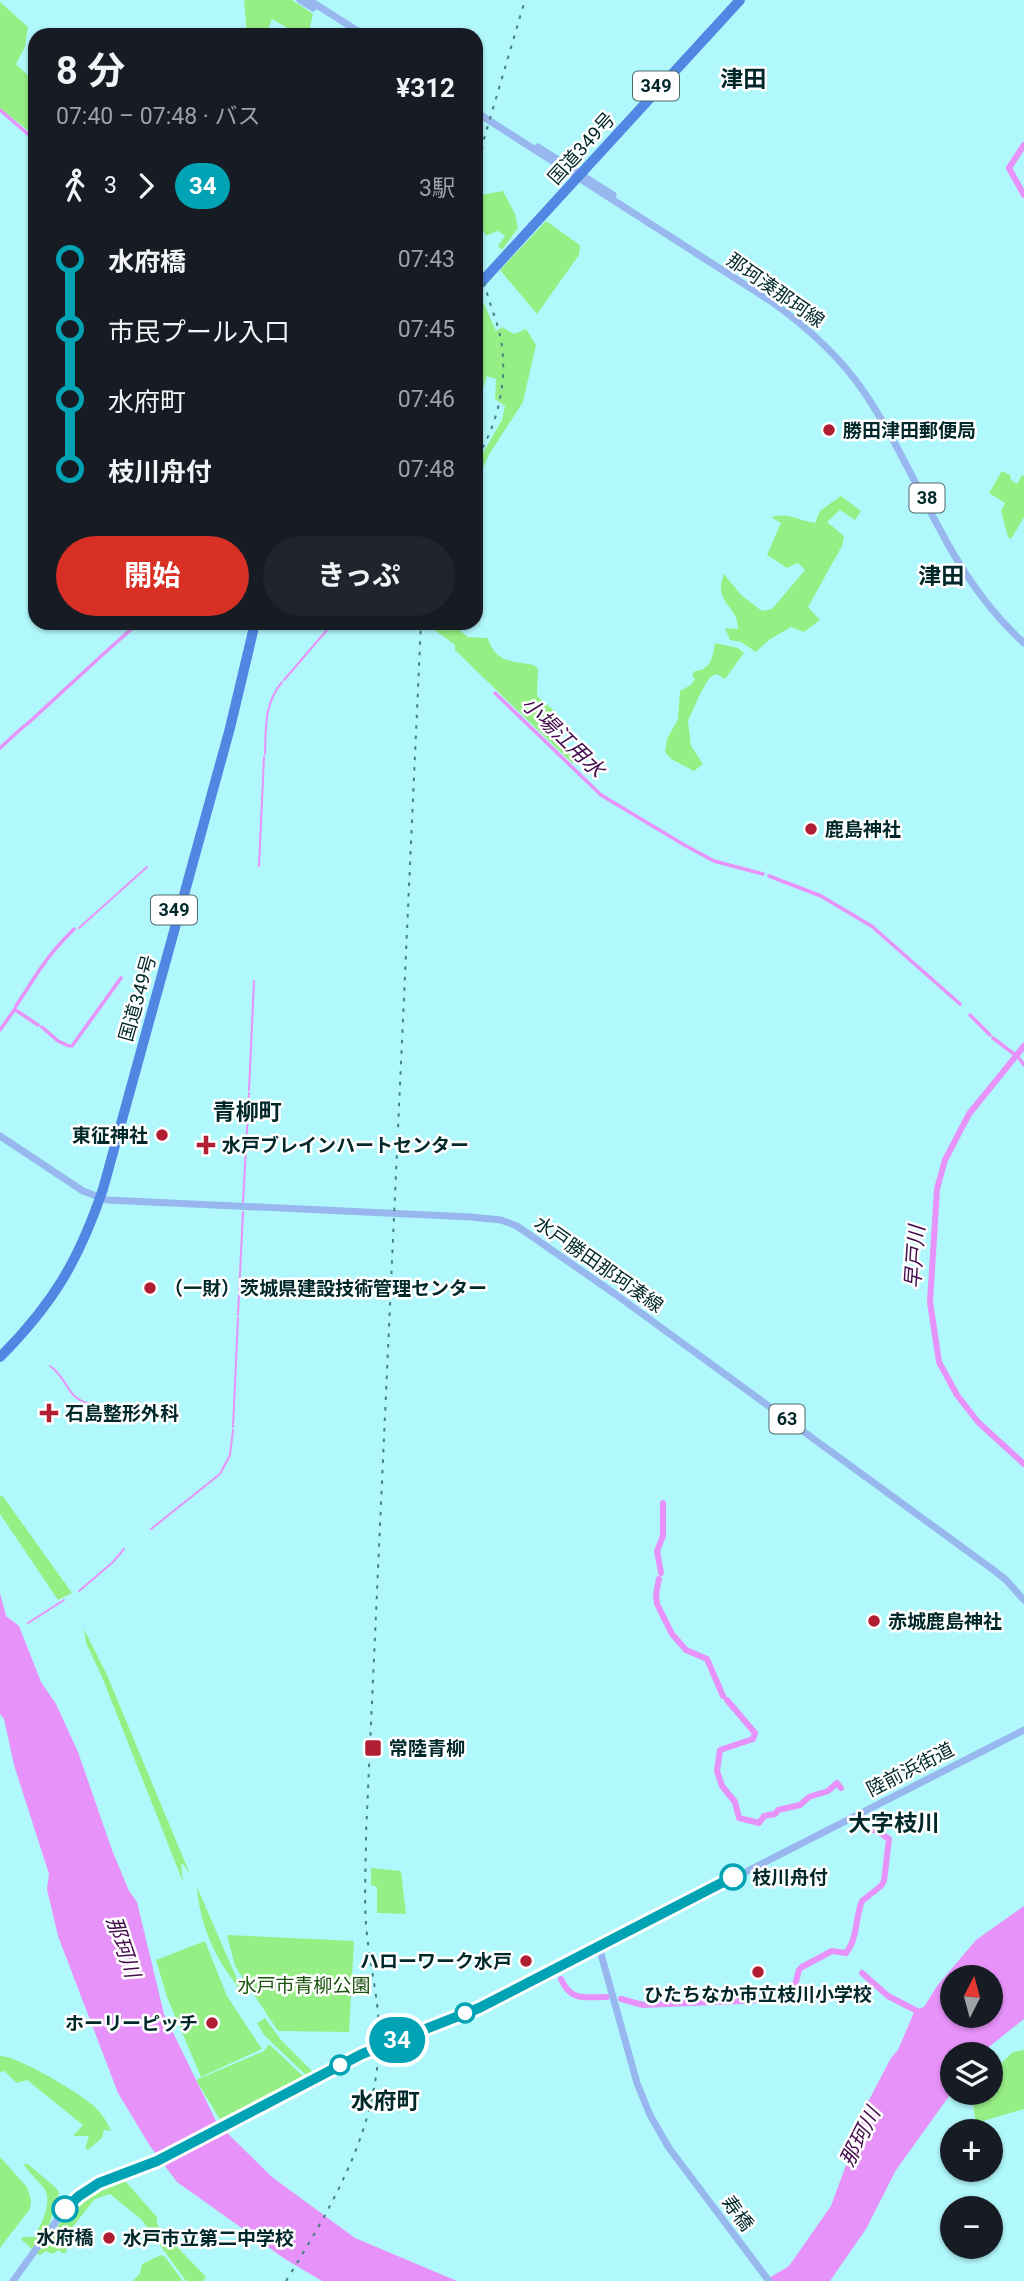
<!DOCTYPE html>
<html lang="ja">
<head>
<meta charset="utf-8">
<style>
  :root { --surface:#171b24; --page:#20242c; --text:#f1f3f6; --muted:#9ea1a6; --accent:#d93025 }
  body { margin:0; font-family:Roboto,"Noto Sans JP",sans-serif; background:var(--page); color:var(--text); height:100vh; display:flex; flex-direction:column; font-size:26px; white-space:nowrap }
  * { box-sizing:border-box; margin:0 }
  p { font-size:23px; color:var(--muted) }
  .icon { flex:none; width:38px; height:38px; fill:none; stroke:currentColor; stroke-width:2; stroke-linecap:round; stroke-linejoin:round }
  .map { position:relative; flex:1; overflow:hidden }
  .details { position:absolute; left:28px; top:28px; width:455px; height:602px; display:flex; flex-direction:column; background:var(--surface); border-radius:21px; box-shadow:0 2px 5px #0004 }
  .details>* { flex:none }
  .badge { padding:0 14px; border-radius:23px; font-size:24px; line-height:46px }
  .needle { width:46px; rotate:6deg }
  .controls { position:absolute; left:940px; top:1965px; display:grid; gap:14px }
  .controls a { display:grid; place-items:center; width:63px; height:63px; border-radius:50%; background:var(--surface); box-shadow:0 2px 5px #0004; font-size:35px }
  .map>.badge { position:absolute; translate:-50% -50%; box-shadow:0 0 0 4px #fff }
  .legs { display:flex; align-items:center; gap:10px; height:77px; padding:0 28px; font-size:23px }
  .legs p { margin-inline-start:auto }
  .head { display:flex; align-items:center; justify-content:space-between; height:119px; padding:0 28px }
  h1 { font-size:38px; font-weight:700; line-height:52px }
  .button { display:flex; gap:14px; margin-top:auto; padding:14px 28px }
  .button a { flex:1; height:80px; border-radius:42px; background:var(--accent); color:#fff; font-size:28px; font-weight:700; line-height:80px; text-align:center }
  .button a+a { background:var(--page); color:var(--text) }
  ul { padding:0 28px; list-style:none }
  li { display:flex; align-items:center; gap:24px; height:70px; font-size:26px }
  li i { display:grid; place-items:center; width:10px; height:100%; margin:0 9px; background:currentColor }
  li i::after { content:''; width:18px; height:18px; margin:-9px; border:5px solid; border-radius:50%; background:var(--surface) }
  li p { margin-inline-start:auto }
  li:first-child i { background:linear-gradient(#0000 50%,currentColor 0) }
  li:last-child i { background:linear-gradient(currentColor 50%,#0000 0) }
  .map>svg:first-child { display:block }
  .green { fill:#96ef85 }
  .water { fill:#e792f9; fill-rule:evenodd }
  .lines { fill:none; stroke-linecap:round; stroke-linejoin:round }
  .stream { stroke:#e792f9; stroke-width:2 }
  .canal { stroke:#e792f9; stroke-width:3.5 }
  .river { stroke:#e792f9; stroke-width:6 }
  .major { stroke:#97b7ee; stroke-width:7 }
  .highway { stroke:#5187e2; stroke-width:10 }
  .rail { stroke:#4a7f82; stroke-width:2; stroke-dasharray:3.5 7; stroke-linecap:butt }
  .line-1-casing { stroke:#fff; stroke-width:16 }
  .line-1 { stroke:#00a3b4; stroke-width:10 }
  .poi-dot { fill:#b11d32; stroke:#fff; stroke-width:2.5 }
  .stop-1-dot { fill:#fff; stroke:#00a3b4; stroke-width:3.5 }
  .labels { text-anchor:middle; stroke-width:5; stroke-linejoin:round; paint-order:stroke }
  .shield { fill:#fff; stroke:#4c686a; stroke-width:2 }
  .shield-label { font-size:18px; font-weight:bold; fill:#00282a }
  .street-label { font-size:19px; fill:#00282a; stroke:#fff }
  .poi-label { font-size:19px; font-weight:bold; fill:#00282a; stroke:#fff; text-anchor:start }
  .stop-label { font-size:19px; font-weight:bold; fill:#00282a; stroke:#fff; text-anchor:start }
  .park-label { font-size:19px; fill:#1a540c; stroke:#fff }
  .water-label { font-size:21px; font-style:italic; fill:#430d4d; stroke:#fff }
  .quarter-label { font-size:23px; font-weight:bold; fill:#00282a; stroke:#fff }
</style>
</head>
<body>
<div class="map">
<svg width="1024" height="2281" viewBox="0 0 1024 2281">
  <rect width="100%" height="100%" fill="#b1f8fc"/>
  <path class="green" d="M244 0H292L313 14 308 35H300L272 19 266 35H247Z
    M0 2 28 27 25 47 16 64 32 79H35V136L0 108Z
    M476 183 481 195 503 191 515 214 518 228 502 250 498 246 505 236 498 231 486 236 481 226 476 228Z
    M546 221 580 245 579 255 537 314 500 270Z
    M480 295 496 331 502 327 514 334 526 329 536 345 523 402 490 453 476 481V465L502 420 505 406 495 399 496 379 487 376 483 388 476 386V298Z
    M1002 471 1010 475 1011 480 1017 484 1022 475 1024 476V517L1011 539 1008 537 1001 511 1005 503 989 493Z
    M841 496 861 511 855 520 840 510 827 522 844 536 842 546 808 607 820 620 804 632 791 627 769 640 756 652 741 642 730 640 725 628 738 629C738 604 712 604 724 574L741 595 762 611 772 609 805 570 798 563 787 568 767 555 781 523 771 517C788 512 798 520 815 523L820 511Z
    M425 623H451L468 637 488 638C495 663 512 661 534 665L538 669 537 696 553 710 552 716 546 723 566 751 575 757 573 764 455 650V645Z
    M715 643 738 648 744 653 725 679 717 674 710 677 700 694 688 721 691 746 703 764 694 771 671 759 665 752 667 739 678 719 680 691 691 685 695 679 692 675 695 671C711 670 713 656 715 643Z
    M2 1495 72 1593 58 1600 0 1514V1497Z
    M84 1629 107 1675 190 1874 183 1864 181 1865 183 1882 102 1677 86 1643Z
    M371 1868 401 1871 406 1914 377 1913V1887L371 1885Z
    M197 1887 243 1993C217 1962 200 1928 197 1887Z
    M227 1935 354 1941 349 2032 278 2031 235 1966Z
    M205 1941 227 1996 262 2049 201 2077 167 1997 156 1960Z
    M265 2018 281 2040 313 2072 307 2076 264 2035 257 2023Z
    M269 2044 303 2076 221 2121 196 2080 264 2051Z
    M1024 2050V2109L976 2123 971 2093H990L991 2073 1013 2052Z
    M0 2056C18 2056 82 2094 96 2108 102 2114 108 2123 111 2131L104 2130 102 2138 88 2150 85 2148 89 2136H73L83 2125 27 2080 17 2083 4 2071 0 2072Z
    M0 2157 27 2187 31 2200 30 2209 0 2248Z
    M24 2164H28L57 2189 59 2193 49 2225 32 2249 22 2240V2237H34C41 2225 51 2205 46 2192 41 2181 28 2174 24 2164Z
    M125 2181 157 2217V2224L161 2230 206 2277 203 2281H186L141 2219 110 2194 95 2199 70 2230 66 2253H62L59 2250 52 2254 46 2251 40 2255 37 2254C41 2245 50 2235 57 2227 80 2198 89 2192 125 2181Z
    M161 2255 165 2257 183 2281H133L140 2273 142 2264Z"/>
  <path class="water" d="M0 1593 6 1616 19 1626 41 1682 56 1704 78 1752 112 1850 129 1891 137 1902 164 2014 217 2123 272 2177 355 2238 457 2281H322L285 2259 177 2182 150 2146 118 2093 58 1936 47 1889 49 1874 14 1765 4 1719 0 1714Z
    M1024 1906V2019L980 2054H952V2092L896 2170 866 2229 830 2281H764L789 2266 831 2206 853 2146 860 2136 858 2121 891 2058 898 2050 915 2010 924 2007 937 1986 976 1940ZM952 1978H990V2016H952Z"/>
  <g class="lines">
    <path class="stream" d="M284 680 333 623
      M265 754C266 727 264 704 282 682
      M259 866 264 757
      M79 928 147 867
      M249 1090 254 981
      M243 1202 249 1093
      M238 1315 243 1212
      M50 1366C71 1381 64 1399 94 1405V1420H98
      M233 1427 238 1318
      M151 1529 220 1474 230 1455 233 1430
      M79 1591 113 1562 124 1549
      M28 1623 64 1600"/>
    <path class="canal" d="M0 110 35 140
      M99 658 138 623
      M495 693 601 795 686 846
      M26 725 97 660
      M0 748 24 726
      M688 847 714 861 763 874
      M769 876 821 896 873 927
      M875 929 960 1004
      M41 968C50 954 62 941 74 929
      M16 1006 40 969
      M17 1011 38 1025
      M970 1015 990 1035
      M42 1027 58 1041 69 1046
      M0 1030 15 1009
      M993 1038 1018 1057 1024 1065
      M72 1046 121 978"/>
    <path class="river" d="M1024 145 1009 168 1024 195
      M1024 1046 969 1114 945 1160 937 1189 930 1302 939 1362 957 1395 978 1422 1024 1464
      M661 1573 657 1551 663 1536V1503
      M659 1579 656 1594 657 1604 672 1634 686 1650 707 1659 723 1696
      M727 1700 755 1733 753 1739 720 1750 717 1771 722 1786 735 1802 739 1818 759 1823 764 1816 775 1814 778 1810 800 1805 809 1797 828 1791 837 1783 841 1788
      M846 1953C858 1938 855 1918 862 1901L881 1886 884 1881 889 1839 876 1830H869
      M862 1973 888 1996 921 2013
      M561 1979C571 2002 585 1997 607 1997
      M621 1999 643 2005 786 1999 792 1996 799 1970 802 1967 832 1951 846 1953"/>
    <path class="major" d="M300 0 313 8
      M309 0 364 35
      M476 112 769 300C806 326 839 355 864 392 921 476 946 573 1024 643
      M538 147 613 195
      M0 1136 83 1191 107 1200 471 1217 501 1220 517 1226 615 1294 992 1569 1006 1580 1024 1600
      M599 1947 637 2083 650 2115 669 2148 769 2281
      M13 2281 65 2209 79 2196 99 2183 157 2161 362 2054 479 2008 1024 1730"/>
    <path class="highway" d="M476 288 740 0
      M0 1357C53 1304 79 1260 103 1189L230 728 255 623"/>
    <path class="rail" d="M476 202 480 159 484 139 525 0
      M476 220C477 243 480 266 486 289 490 306 498 323 501 340 508 380 498 425 476 459
      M286 2281C332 2206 377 2131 379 2041 380 2001 369 1964 366 1924 364 1895 366 1864 366 1834L421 623"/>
  </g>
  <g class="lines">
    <defs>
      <path id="line-1" d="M65 2209 79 2196 99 2183 157 2161 362 2054 479 2008 733 1877"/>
    </defs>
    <use href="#line-1" class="line-1-casing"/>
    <use href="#line-1" class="line-1"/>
  </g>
  <g class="poi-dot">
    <circle cx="829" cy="430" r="7"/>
    <circle cx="811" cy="829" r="7"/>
    <circle cx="162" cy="1135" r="7"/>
    <path d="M202.5 1134.5h7v7h7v7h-7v7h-7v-7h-7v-7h7z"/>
    <circle cx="150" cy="1288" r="7"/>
    <path d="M45.5 1402.5h7v7h7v7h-7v7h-7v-7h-7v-7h7z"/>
    <circle cx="874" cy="1621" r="7"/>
    <rect x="364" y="1739" width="18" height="18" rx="3.5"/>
    <circle cx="526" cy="1961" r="7"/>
    <circle cx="758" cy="1972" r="7"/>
    <circle cx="212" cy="2023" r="7"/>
    <circle cx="109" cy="2238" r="7"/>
  </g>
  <g class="stop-1-dot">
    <circle cx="733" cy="1877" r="12"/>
    <circle cx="465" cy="2013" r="9"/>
    <circle cx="340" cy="2065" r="9"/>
    <circle cx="65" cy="2209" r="12"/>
  </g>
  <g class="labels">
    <g class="shield">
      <rect x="633" y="71.5" width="46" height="29" rx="5"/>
      <rect x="909.5" y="483.5" width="35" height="29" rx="5"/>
      <rect x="151" y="895.5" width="46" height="29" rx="5"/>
      <rect x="769.5" y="1404.5" width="35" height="29" rx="5"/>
    </g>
    <g class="shield-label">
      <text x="656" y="92">349</text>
      <text x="927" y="504">38</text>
      <text x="174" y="916">349</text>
      <text x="787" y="1425">63</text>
    </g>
    <g class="street-label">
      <text transform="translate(581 148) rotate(-48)" y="7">国道349号</text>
      <text transform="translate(776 290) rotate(35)" y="7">那珂湊那珂線</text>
      <text transform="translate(137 998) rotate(-74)" y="7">国道349号</text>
      <text transform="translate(599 1264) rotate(35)" y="7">水戸勝田那珂湊線</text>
      <text transform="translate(910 1769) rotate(-27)" y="7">陸前浜街道</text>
      <text transform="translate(738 2213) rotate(53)" y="7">寿橋</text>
    </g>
    <g class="poi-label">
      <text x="843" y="437">勝田津田郵便局</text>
      <text x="825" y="836">鹿島神社</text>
      <text x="148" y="1142" text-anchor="end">東征神社</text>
      <text x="222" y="1152">水戸ブレインハートセンター</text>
      <text x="164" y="1295">（一財）茨城県建設技術管理センター</text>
      <text x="65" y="1420">石島整形外科</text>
      <text x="888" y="1628">赤城鹿島神社</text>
      <text x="389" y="1755">常陸青柳</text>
      <text x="512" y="1968" text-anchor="end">ハローワーク水戸</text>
      <text x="758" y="2001" text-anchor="middle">ひたちなか市立枝川小学校</text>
      <text x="198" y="2030" text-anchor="end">ホーリーピッチ</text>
      <text x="123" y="2245">水戸市立第二中学校</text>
    </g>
    <g class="stop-label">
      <text x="752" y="1884">枝川舟付</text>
      <text x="65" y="2244" text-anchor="middle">水府橋</text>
    </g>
    <g class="park-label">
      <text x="304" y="1992">水戸市青柳公園</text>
    </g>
    <g class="water-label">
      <text transform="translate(563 737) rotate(44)" y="7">小場江用水</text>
      <text transform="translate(915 1257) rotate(-86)" y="7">早戸川</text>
      <text transform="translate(123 1947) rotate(71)" y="7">那珂川</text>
      <text transform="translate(860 2137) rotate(-63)" y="7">那珂川</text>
    </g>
    <g class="quarter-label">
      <text x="743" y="87">津田</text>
      <text x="941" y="584">津田</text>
      <text x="247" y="1120">青柳町</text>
      <text x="894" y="1831">大字枝川</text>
      <text x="385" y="2109">水府町</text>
    </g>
  </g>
</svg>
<div class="controls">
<a><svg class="needle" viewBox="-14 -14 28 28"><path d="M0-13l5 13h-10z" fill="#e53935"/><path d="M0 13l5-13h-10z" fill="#9ea1a6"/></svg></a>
<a><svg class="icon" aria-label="layers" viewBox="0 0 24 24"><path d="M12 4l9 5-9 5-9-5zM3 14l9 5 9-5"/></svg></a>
<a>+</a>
<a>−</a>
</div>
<b class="badge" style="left:397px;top:2040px;background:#00a3b4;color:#fff">34</b>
<section class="details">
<div class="head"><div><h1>8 分</h1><p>07:40 – 07:48 · バス</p></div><b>¥312</b></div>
<div class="legs"><svg class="icon" aria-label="walk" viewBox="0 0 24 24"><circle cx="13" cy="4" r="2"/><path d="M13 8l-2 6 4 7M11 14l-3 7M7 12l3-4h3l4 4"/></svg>3<svg class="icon" aria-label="forward" viewBox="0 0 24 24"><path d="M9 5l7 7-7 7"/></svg><b class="badge" style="background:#00a3b4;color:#fff">34</b><p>3駅</p></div>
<ul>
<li><i style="color:#00a3b4"></i><b>水府橋</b><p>07:43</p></li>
<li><i style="color:#00a3b4"></i><span>市民プール入口</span><p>07:45</p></li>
<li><i style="color:#00a3b4"></i><span>水府町</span><p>07:46</p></li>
<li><i style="color:#00a3b4"></i><b>枝川舟付</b><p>07:48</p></li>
</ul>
<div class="button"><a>開始</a><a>きっぷ</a></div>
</section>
</div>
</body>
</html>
